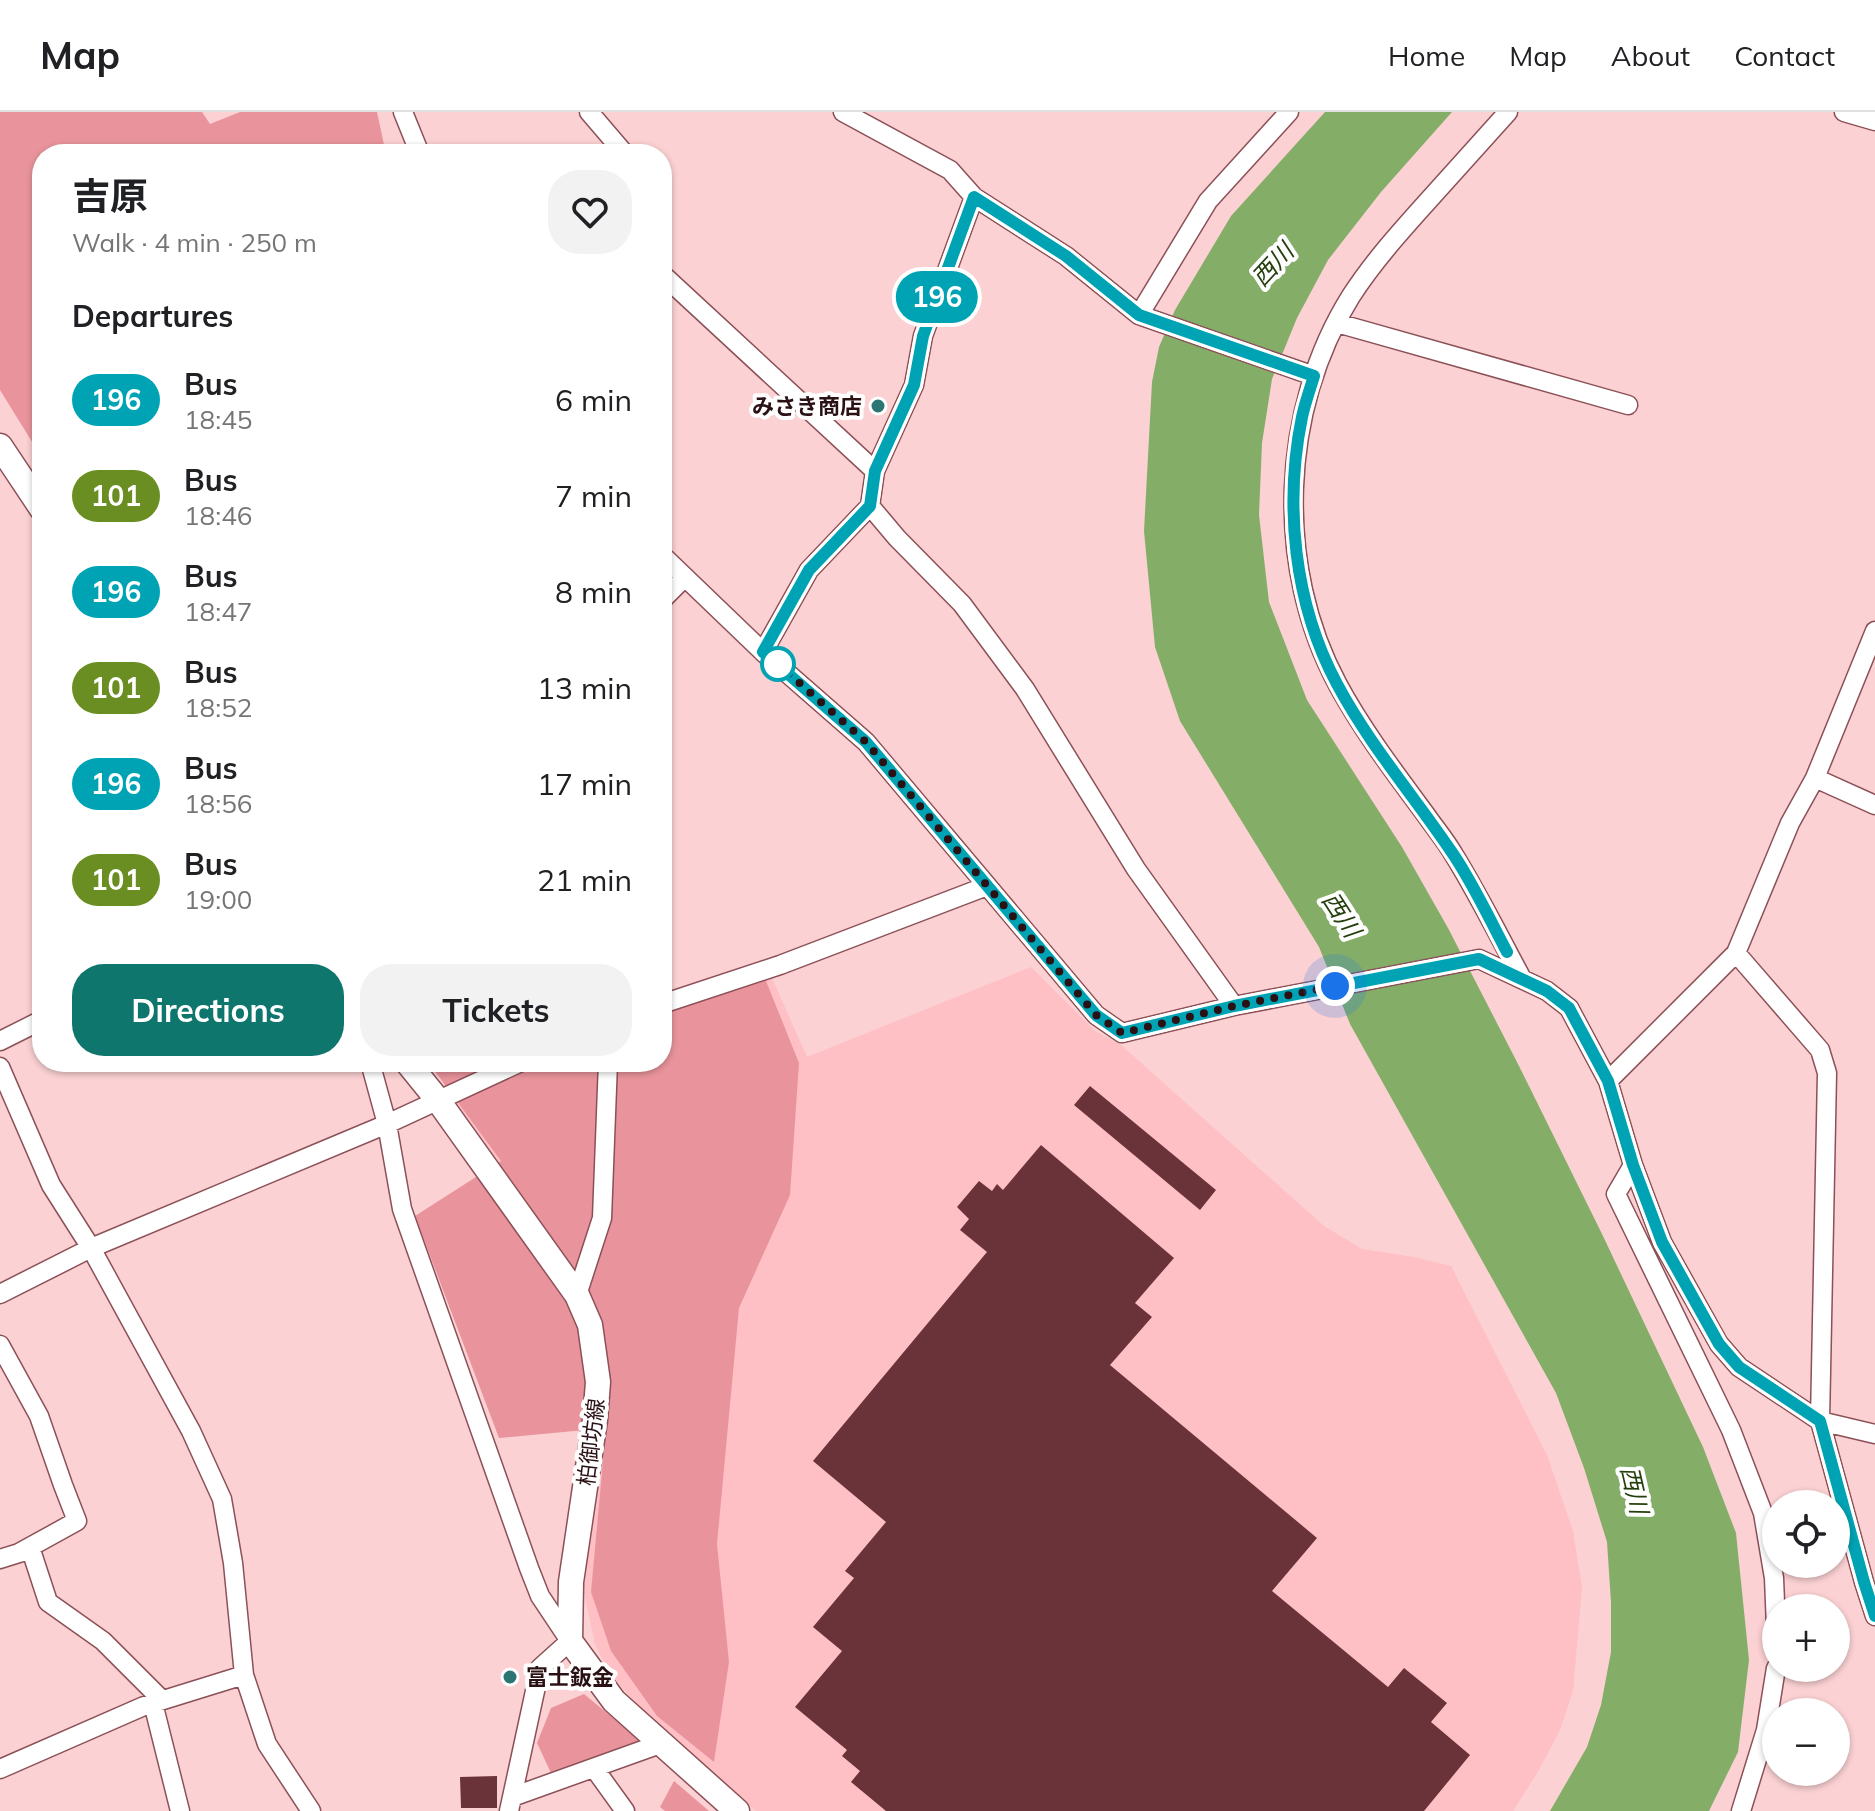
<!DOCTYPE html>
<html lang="en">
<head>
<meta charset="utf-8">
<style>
  :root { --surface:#fff; --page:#f2f2f2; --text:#202124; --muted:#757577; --line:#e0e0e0; --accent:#0f766e }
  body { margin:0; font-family:Mulish,"Noto Sans JP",sans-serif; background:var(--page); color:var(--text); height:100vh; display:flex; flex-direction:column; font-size:30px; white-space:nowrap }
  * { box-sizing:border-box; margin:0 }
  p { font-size:26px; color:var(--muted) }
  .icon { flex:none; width:44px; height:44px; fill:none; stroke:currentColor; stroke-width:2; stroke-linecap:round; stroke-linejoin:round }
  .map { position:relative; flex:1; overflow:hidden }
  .details { position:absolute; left:32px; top:32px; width:640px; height:928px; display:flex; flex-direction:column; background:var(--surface); border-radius:32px; box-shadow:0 2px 6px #0004 }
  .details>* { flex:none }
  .badge { padding:0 16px; border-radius:26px; font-size:28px; line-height:52px }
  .controls { position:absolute; left:1762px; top:1378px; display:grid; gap:16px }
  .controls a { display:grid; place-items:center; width:88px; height:88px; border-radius:50%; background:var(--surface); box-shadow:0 2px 6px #0004; font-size:40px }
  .you { position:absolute; width:40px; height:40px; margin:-20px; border:6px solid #fff; border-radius:50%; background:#1a73e8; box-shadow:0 0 0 12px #1a73e833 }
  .map>.badge { position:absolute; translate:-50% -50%; box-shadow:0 0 0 4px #fff }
  h2 { padding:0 40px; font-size:30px; line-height:72px }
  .round { display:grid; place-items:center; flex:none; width:84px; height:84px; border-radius:32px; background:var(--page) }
  .overview { display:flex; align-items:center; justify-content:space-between; height:136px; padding:0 40px }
  h1 { font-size:38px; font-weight:700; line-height:60px }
  .primary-button { display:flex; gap:16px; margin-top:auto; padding:16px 40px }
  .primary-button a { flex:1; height:92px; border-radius:32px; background:var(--accent); color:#fff; font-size:32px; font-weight:700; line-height:92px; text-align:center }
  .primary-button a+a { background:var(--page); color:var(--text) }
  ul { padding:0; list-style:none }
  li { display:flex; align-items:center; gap:24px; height:96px; padding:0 40px }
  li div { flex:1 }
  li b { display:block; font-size:30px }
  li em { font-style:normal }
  li .badge { min-width:88px; font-weight:700; text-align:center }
  header { display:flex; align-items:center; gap:48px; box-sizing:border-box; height:112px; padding:0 40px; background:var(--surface); border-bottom:2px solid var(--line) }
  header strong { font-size:38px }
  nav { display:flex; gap:44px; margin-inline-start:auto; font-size:28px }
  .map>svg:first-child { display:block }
  .built { fill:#fec0c4 }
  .green { fill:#e9949c }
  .water { fill:#84ae68 }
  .building { fill:#6a3339 }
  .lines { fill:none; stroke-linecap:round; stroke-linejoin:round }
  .minor-casing { stroke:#8c5057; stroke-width:21 }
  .major-casing { stroke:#8c5057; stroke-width:27 }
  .minor { stroke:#fff; stroke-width:18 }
  .major { stroke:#fff; stroke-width:24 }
  .line-casing { stroke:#fff; stroke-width:18 }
  .line { stroke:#00a3b4; stroke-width:12 }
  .walk { stroke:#291114; stroke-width:8; stroke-dasharray:0 14.4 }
  .poi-dot { fill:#2b7573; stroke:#fefefe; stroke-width:3 }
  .stop-dot { fill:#fff; stroke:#00a3b4; stroke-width:4 }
  .labels { text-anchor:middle; stroke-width:8; stroke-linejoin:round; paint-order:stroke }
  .poi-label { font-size:22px; font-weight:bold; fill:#291114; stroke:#fefefe; text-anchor:end }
  .street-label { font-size:22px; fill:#291114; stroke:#fefefe }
  .water-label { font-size:24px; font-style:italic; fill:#243f0c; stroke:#fefefe }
</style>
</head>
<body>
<header>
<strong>Map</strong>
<nav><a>Home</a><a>Map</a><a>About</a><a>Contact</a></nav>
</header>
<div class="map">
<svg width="1875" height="1699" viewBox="0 0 1875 1699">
  <rect width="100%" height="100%" fill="#fbd1d3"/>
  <path class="built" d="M1031 855 1095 919 1121 933 1324 1114 1362 1137 1414 1145 1451 1154 1547 1343 1573 1419 1582 1476 1573 1579 1560 1618 1539 1658 1513 1699H756L671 1628 633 1589 608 1558 595 1532 585 1485 581 1447 604 1305 448 988 662 950V906L771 864 807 945Z"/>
  <path class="green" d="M0 0H202L210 12 240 0H377L386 42H42V346L0 278Z
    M764 864 799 951 790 1083 739 1196 717 1432 729 1550 714 1650 657 1604 611 1539 591 1480 606 1316 499 1326 415 1104 501 1049 428 950H662V901Z
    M584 1582 642 1630 551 1661 537 1631 551 1596Z
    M674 1669 709 1699H665L660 1695Z"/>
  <path class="water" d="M1325 0H1452L1381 80 1328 148 1297 206 1272 267 1262 331 1259 403 1269 490 1307 588 1402 735 1448 816 1519 954 1602 1122 1703 1335 1736 1421 1749 1548 1738 1640 1709 1699H1550L1587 1635 1601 1593 1611 1540V1490L1607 1430 1584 1356 1556 1281 1350 912 1319 835 1180 609 1155 535 1144 419 1152 270 1159 235 1175 198 1231 104Z"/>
  <path class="building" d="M1090 974 1216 1078 1200 1098 1074 993Z
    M1041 1033 1174 1146 1135 1191 1152 1205 1110 1253 1317 1426 1272 1479 1388 1575 1404 1556 1447 1591 1431 1610 1470 1643 1424 1699H886L851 1670 860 1659 842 1644 847 1638 795 1595 842 1539 813 1515 854 1466 845 1459 886 1410 813 1349 987 1140 960 1118 969 1107 957 1095 979 1069 992 1079 997 1072 1003 1078Z
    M497 1664V1696H461L460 1665Z"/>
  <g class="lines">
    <defs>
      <path id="minor" d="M403 0 420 42
        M589 0 625 42
        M843 0 950 58 974 85 1066 144 1139 203 1314 264
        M1508 0C1481 30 1454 60 1427 90 1400 120 1373 150 1351 184 1280 297 1274 455 1338 573 1363 619 1395 661 1426 703 1435 716 1446 729 1454 743 1478 782 1499 824 1521 865
        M1844 0 1875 9
        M662 162 875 359
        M1139 203 1208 89 1289 0
        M1337 211 1628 293
        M870 394 897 426 962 492 1025 577 1136 757 1234 894
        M662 443 763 540 866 630 1096 903 1122 921 1234 894 1479 847 1547 879 1569 896 1608 969 1633 1053 1662 1130 1719 1232 1739 1255 1820 1309 1875 1322
        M662 488 685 465
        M763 540 809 458 870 394 875 359 914 273 923 224 974 85
        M1815 666 1875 693
        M1736 841 1820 938 1827 961 1820 1309 1864 1470 1875 1504
        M662 892 780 853 987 774
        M0 929 42 908
        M370 950 387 1012 402 1097 529 1456 540 1484 570 1529 540 1556 509 1699
        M0 955 51 1073 91 1136 191 1319 222 1387 233 1451 244 1563 267 1632 311 1699
        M1608 969 1736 841 1790 711 1815 666 1875 519
        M1633 1053 1616 1082 1731 1318 1763 1401 1774 1466 1776 1515
        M0 1182 91 1136 387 1012 521 950
        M577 1183 602 1106 608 950
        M0 1233 39 1304 63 1373 77 1409 19 1441 0 1447
        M30 1435 48 1490 103 1529 162 1588
        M153 1591 180 1699
        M594 1656 625 1699
        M0 1657 144 1594 244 1563
        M512 1685 660 1632
        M1741 1699 1766 1618 1776 1556"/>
      <path id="major" d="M0 334 42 397
        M407 950 437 987 577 1183 590 1213 598 1270 595 1308 571 1470 570 1529 614 1589 737 1699"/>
    </defs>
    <use href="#minor" class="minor-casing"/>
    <use href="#major" class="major-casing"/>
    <use href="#minor" class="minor"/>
    <use href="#major" class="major"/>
  </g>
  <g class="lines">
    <defs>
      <path id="line" d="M1507 840C1490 808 1472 769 1451 739 1413 683 1369 632 1337 572 1294 492 1284 393 1302 305 1305 291 1310 277 1314 264L1139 203 1066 144 974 85 923 224 914 273 875 359 870 394 809 458 763 540 866 630 1096 903 1122 921 1234 894 1479 847 1547 879 1569 896 1608 969 1633 1053 1662 1130 1719 1232 1739 1255 1820 1309 1864 1470 1875 1504"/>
    </defs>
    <use href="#line" class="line-casing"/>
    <use href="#line" class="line"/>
    <path class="walk" d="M778 552 866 630 1096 903 1122 921 1234 894 1335 874"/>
  </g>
  <g class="poi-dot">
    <circle cx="878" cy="294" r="8"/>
    <circle cx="510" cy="1565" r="8"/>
  </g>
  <circle class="stop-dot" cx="778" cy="552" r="16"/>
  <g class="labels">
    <g class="poi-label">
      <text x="862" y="302">みさき商店</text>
      <text x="526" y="1573" text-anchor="start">富士鈑金</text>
    </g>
    <g class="street-label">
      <text transform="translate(591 1330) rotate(-83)" y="8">柏御坊線</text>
    </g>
    <g class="water-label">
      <text transform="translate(1273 153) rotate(-47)" y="8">西川</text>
      <text transform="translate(1341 803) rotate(57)" y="8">西川</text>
      <text transform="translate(1634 1378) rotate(77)" y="8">西川</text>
    </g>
  </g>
</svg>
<div class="controls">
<a><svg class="icon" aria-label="locate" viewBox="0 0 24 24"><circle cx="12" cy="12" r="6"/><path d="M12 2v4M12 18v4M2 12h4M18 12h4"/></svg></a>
<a>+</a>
<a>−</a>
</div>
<div class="you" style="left:1335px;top:874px"></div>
<b class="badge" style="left:937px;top:185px;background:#00a3b4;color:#fff">196</b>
<section class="details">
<div class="overview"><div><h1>吉原</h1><p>Walk · 4 min · 250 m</p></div><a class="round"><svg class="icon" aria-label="heart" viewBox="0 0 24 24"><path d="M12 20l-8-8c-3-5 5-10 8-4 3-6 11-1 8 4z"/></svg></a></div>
<h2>Departures</h2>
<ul>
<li><span class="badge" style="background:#00a3b4;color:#fff">196</span><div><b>Bus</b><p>18:45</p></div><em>6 min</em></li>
<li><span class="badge" style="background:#6b8e23;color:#fff">101</span><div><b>Bus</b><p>18:46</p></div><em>7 min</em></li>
<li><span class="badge" style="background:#00a3b4;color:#fff">196</span><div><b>Bus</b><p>18:47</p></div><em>8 min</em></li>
<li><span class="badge" style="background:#6b8e23;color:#fff">101</span><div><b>Bus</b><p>18:52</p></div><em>13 min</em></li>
<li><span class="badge" style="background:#00a3b4;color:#fff">196</span><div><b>Bus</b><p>18:56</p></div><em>17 min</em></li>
<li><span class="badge" style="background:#6b8e23;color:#fff">101</span><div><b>Bus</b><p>19:00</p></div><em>21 min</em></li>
</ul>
<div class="primary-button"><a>Directions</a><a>Tickets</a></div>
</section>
</div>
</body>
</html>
